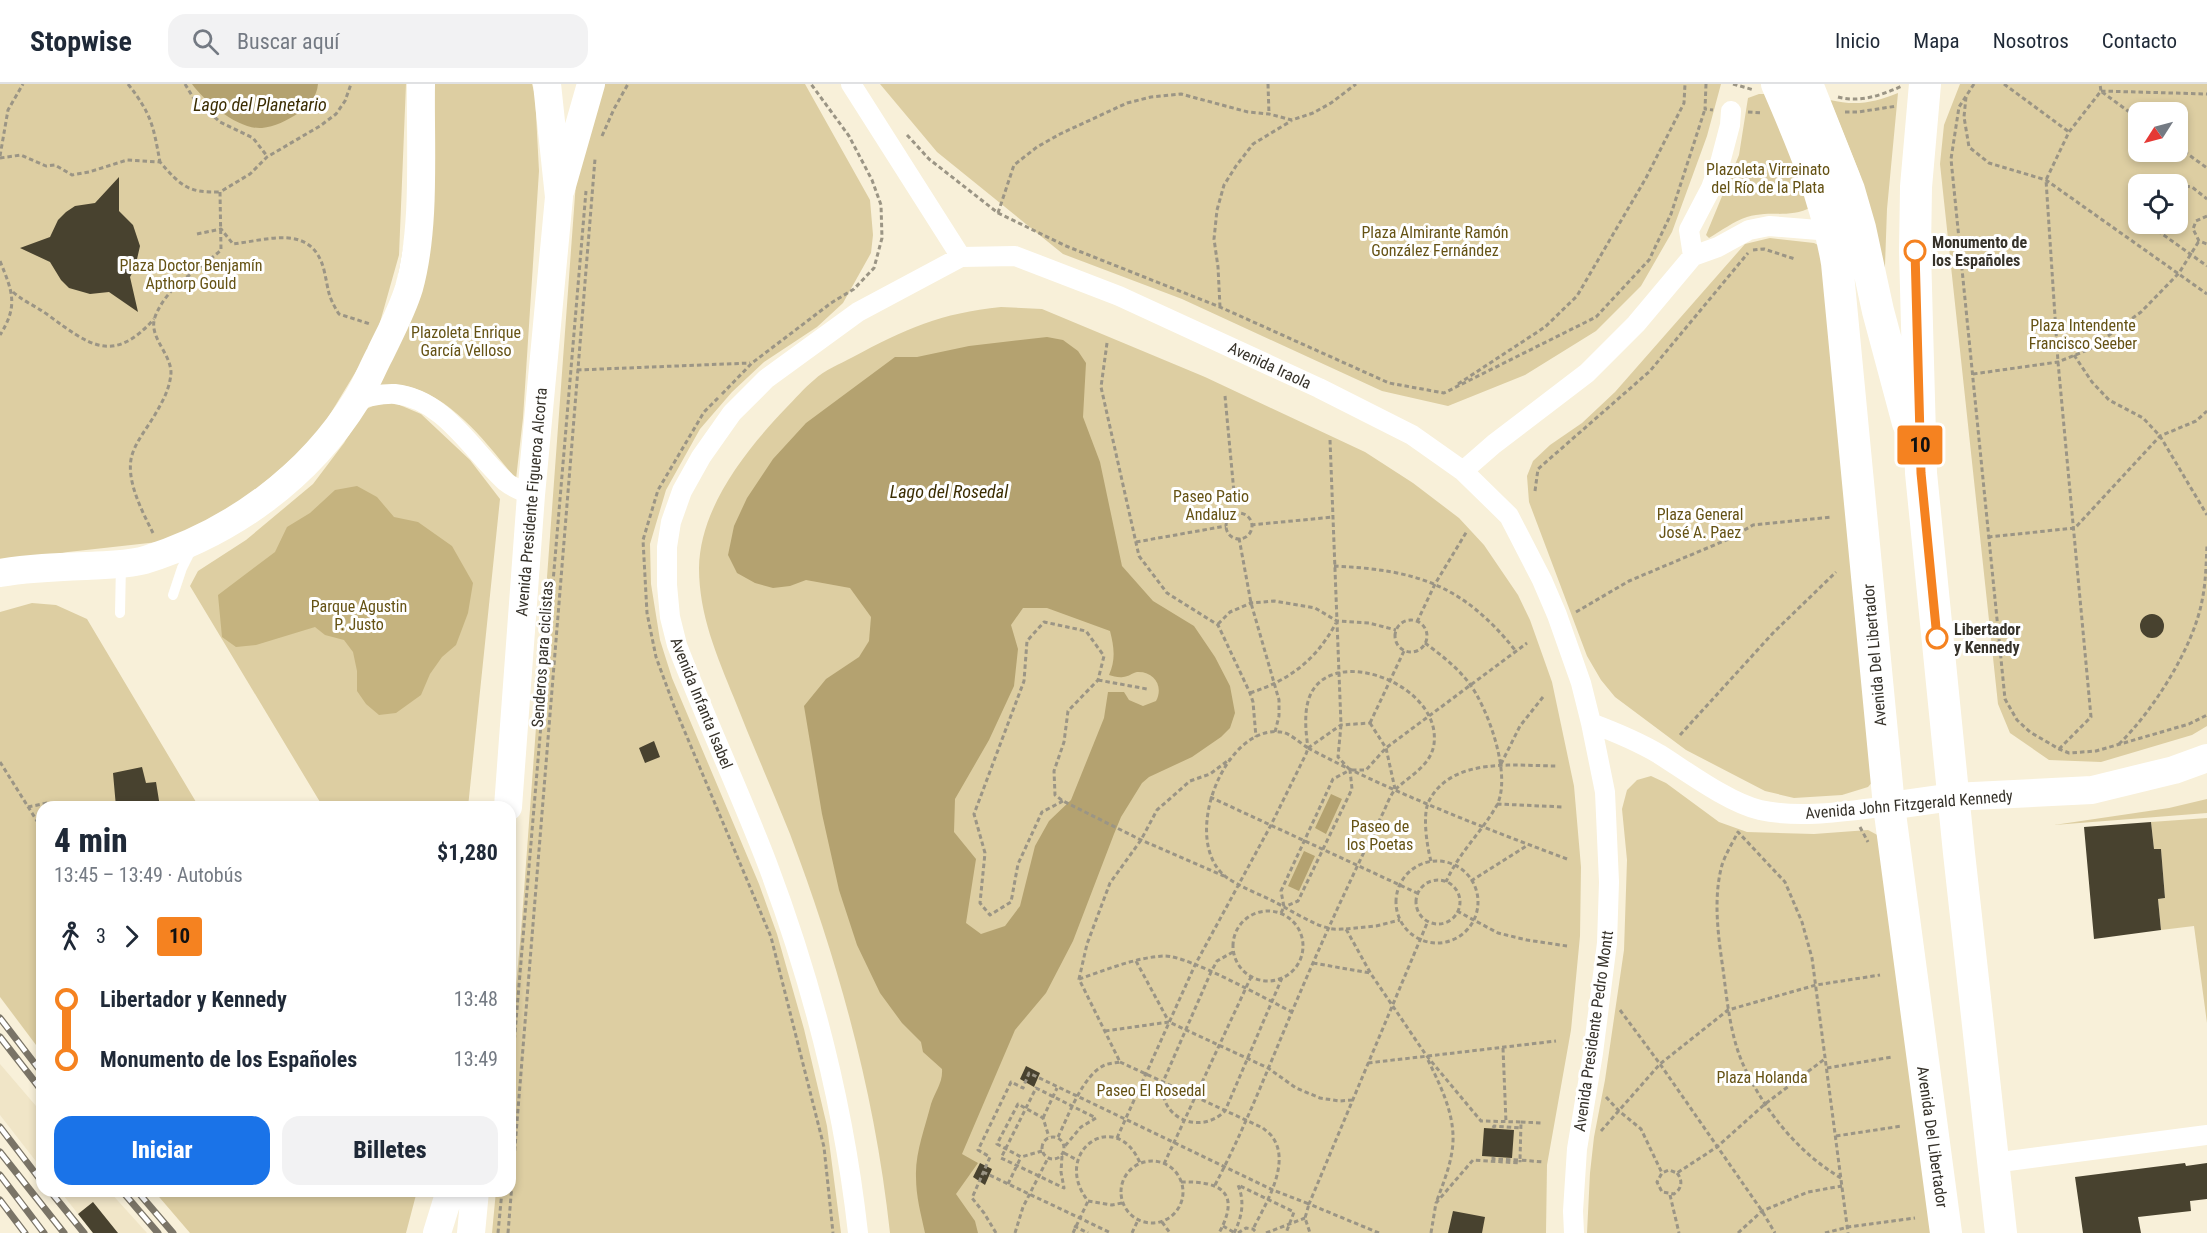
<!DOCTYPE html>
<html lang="es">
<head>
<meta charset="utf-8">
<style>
  :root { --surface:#fff; --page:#f2f2f3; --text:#1f2937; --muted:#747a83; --line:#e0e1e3; --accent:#1a73e8 }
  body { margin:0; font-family:"Roboto Condensed",sans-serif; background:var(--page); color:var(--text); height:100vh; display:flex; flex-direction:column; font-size:22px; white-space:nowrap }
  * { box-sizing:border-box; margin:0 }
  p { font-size:20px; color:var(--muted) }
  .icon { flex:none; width:33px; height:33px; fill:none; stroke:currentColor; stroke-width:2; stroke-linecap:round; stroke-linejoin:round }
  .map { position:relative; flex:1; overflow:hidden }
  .sheet { position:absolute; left:36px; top:717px; width:480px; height:396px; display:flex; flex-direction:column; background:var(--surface); border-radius:18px; box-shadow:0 3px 9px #0003 }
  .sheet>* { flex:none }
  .badge { padding:0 12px; border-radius:4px; font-size:21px; line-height:39px }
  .needle { width:39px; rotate:234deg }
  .controls { position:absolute; left:2128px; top:18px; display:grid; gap:12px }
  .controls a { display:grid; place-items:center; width:60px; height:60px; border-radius:12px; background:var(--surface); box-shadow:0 3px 9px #0003; font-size:30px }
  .map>.badge { position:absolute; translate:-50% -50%; box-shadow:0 0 0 3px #fff }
  .legs { display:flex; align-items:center; gap:9px; height:66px; padding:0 18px; font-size:20px }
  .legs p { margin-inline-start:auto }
  .overview { display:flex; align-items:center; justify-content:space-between; height:102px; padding:0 18px }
  h1 { font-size:33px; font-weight:800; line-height:45px }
  .cta { display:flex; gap:12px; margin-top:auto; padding:12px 18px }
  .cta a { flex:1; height:69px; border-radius:18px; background:var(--accent); color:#fff; font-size:24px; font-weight:800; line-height:69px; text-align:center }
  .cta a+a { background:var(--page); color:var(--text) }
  ul { padding:0 18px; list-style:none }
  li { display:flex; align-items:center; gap:21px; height:60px; font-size:22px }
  li i { display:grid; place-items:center; width:9px; height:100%; margin:0 8px; background:currentColor }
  li i::after { content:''; width:15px; height:15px; margin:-8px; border:4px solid; border-radius:50%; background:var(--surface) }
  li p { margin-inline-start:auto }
  li:first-child i { background:linear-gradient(#0000 50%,currentColor 0) }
  li:last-child i { background:linear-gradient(currentColor 50%,#0000 0) }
  header { display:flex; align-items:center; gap:36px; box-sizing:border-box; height:84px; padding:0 30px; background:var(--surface); border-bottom:2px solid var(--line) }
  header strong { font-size:28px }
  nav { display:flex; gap:33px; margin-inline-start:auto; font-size:21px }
  .search { width:420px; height:54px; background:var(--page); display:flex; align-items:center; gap:15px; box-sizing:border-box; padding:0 21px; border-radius:18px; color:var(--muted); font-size:22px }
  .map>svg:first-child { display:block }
  .built { fill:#f0e5c7 }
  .green { fill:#ddcea2; fill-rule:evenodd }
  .forest { fill:#c5b37f }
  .water { fill:#b4a270; fill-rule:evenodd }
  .building { fill:#48422f }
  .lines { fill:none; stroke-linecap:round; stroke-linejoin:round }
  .path { stroke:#9b9585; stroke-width:3; stroke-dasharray:4.5 3; stroke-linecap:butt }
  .lane { stroke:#fff; stroke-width:10 }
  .street { stroke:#fff; stroke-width:20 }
  .secondary { stroke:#fff; stroke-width:28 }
  .primary { stroke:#fff; stroke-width:32 }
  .rail-casing { stroke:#7a7467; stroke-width:7 }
  .rail { stroke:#fff; stroke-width:4.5; stroke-dasharray:14; stroke-linecap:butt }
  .line-1-casing { stroke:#fff; stroke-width:14 }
  .line-1 { stroke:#f58220; stroke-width:9 }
  .stop-1-dot { fill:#fff; stroke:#f58220; stroke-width:3 }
  .labels { text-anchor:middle; stroke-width:6; stroke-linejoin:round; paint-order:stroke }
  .park-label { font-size:16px; fill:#655214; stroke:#fff }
  .stop-label { font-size:16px; font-weight:bold; fill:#36322a; stroke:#fff; text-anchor:start }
  .street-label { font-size:16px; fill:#36322a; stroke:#fff }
  .water-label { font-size:18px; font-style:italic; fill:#3b2d02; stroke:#fff }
</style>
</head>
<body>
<header>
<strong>Stopwise</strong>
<div class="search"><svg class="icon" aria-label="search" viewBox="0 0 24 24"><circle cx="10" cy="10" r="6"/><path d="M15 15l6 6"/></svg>Buscar aquí</div>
<nav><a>Inicio</a><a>Mapa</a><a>Nosotros</a><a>Contacto</a></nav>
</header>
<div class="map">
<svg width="2207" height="1149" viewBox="0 0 2207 1149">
  <rect width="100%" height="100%" fill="#f8f0d9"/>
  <path class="built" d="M0 980 42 1029V1085L0 1031Z
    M60 1107H109L147 1149H93Z"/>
  <path class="green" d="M0 0H406L399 171 375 256 329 332 311 358 227 431 158 458 68 468 0 480Z
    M433 0H532L535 11 539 87 523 334 516 395C487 360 453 313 406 302 398 300 387 301 378 301Z
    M601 0H805L870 116 873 151 871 169 843 219 817 243 764 278 732 308 700 345 666 406 650 460 651 500 660 556 672 594 759 800 777 850 804 945 827 1042 841 1149H492L496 1107H510V966L521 848 576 98Z
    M880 0H1721L1707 52 1672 148 1641 202 1596 247 1525 291 1448 322 1382 307 1182 215 1063 170 937 68Z
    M1960 0H2207V642L2192 651 2101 678 2049 676 2010 649 1998 620 1940 80 1944 41ZM2178 28V68H2139V28ZM2178 100V140H2139V100Z
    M1898 9 1887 125 1884 210 1873 135 1859 88 1830 16C1855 22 1874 19 1898 9Z
    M1759 10H1767L1812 123C1789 135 1771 126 1747 133 1734 137 1721 147 1709 154L1706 151 1739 71 1748 14Z
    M1770 154 1814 159 1824 164 1875 695 1868 703 1842 711 1794 714 1765 707 1686 666 1615 613 1601 596 1587 572 1529 418 1527 392 1533 377 1550 361 1582 339 1615 308 1745 160Z
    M1001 223 1042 225 1205 293 1365 368 1413 399 1459 434 1484 461 1518 511 1530 536 1552 598 1574 702 1581 783 1580 852 1571 946 1547 1081 1546 1149H890C875 1010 839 880 790 750 772 705 752 660 734 614 717 572 699 531 699 484 700 423 746 366 786 324 795 315 804 304 814 296 824 286 840 280 853 273 905 245 941 229 1001 223Z
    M395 319 421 330 470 376 500 415 468 723H323L190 502 198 487 246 456 313 400 344 359 364 326 377 320Z
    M32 519 56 521 87 535 199 723H42V969L0 913V528Z
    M1651 692 1666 699 1719 738 1747 748 1814 750 1868 746 1883 754 1939 1149H1587L1590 1089 1594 1053 1605 996 1624 866 1627 776 1622 725 1627 706 1637 696Z
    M2207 715V729L2054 741 2169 724Z
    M2207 734V939L2194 842 2161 846 2158 815 2165 814 2161 765H2154L2151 738Z
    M154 1107H417L406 1149H190Z"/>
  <path class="forest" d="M357 402 377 413 394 433 418 438 452 462 473 499 468 529 456 561 442 573 430 590 421 611 396 629 379 631 366 620 357 607V587L353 568 344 556 325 551 315 543 256 561 236 563 222 553 218 511 275 468 287 443 310 429 335 406Z"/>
  <path class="water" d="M192 0H318C317 13 308 23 297 30 288 36 274 43 262 44 239 46 205 18 192 0Z
    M1047 253 1063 256 1078 267 1086 279 1083 333 1100 378 1122 482 1153 517 1194 542 1215 573 1230 602 1235 629 1230 644 1221 653 1192 673 1149 693 1142 699 1121 733 1114 750 1073 857 1046 909 1015 946 962 1070 978 1079 956 1110 975 1137 978 1149H925C921 1130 916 1113 916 1093 915 1069 925 1044 931 1020 935 1007 943 999 942 985L923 968 921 958 902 939 880 909 857 861 839 806 822 730 804 622 826 595 859 573 869 557 871 533 850 504 806 496 790 502 773 504 755 499 737 489 728 471 734 442 747 414 773 375 806 339 895 273H917L969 262ZM1023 524H1047L1110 547C1114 563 1116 575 1109 591 1113 592 1119 594 1123 593 1128 593 1132 589 1137 588 1154 587 1164 602 1156 617L1143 622 1129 616 1124 608H1108L1104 634 1071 716 1049 737 1035 762 1020 822 1005 842 981 850 966 839 976 775 954 748 955 715 989 656 1014 602 1018 565 1011 541Z
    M1331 710 1342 715 1326 750 1315 744Z
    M1304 767 1315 772 1299 807 1288 802Z"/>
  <path class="building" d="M119 93V127L133 141 140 162 135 184 130 193 138 228 109 208 90 210 69 204 61 196 50 178 20 164 50 153 58 136 66 128 75 122 95 119Z
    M2140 542a12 12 0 1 1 24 0a12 12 0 1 1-24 0Z
    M654 657 660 673 645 679 639 664Z
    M142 683 146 699 156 698 160 723H116L113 689Z
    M2151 738 2154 765H2161L2165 814 2158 815 2161 846 2094 855 2084 743Z
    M1026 982 1040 989 1034 1003 1020 995Z
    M1484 1044 1514 1046 1512 1074 1482 1072Z
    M980 1079 992 1085 985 1101 973 1093Z
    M2185 1079 2186 1082 2207 1079V1115L2190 1117 2191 1127 2138 1133 2141 1149H2083L2075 1093Z
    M93 1118 118 1149H93L78 1130Z
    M1453 1127 1485 1133 1482 1149H1448Z"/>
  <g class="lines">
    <path class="path" d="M128 0C152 31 153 41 160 78
      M185 0 194 15 220 38 253 54 267 72
      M1268 0 1269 30
      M1706 0 1705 25 1713 26
      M1733 0 1754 6
      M1974 0 1959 23 1951 75 2005 615 2017 636 2030 648 2059 665 2069 669 2096 667 2189 640 2207 631
      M2004 0 2069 48
      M2101 7 2207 10
      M2102 8 2139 35
      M1838 13C1860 19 1882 11 1902 2
      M1966 13 1964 33 1969 63 1989 79 2046 96 2207 210
      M1748 28 1762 29
      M1845 28H1858L1897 22
      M907 51 929 75 998 129 1066 162 1220 223 1389 299 1444 309 1596 233 1649 176 1671 130 1705 25
      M602 52 614 25 628 0
      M2178 63 2207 84
      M0 72 8 26 23 0
      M0 74 21 71 46 82 55 81 72 91 89 88 127 76 160 78C181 102 188 109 220 108
      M2178 101 2192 103 2207 115
      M998 129 1014 81 1037 63 1060 50 1127 19 1151 13 1181 10 1248 28 1269 30 1292 36 1313 29 1331 19 1356 0
      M2207 132 2196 137 2193 145 2199 157 2207 160
      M2154 140 2158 147 2207 182
      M197 150 221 145 233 160C268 156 312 139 324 186 329 207 327 211 339 230L370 240
      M1753 166 1764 165 1795 175
      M0 177C12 207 19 221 0 251
      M13 208C24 218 36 222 48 231 89 261 113 281 154 235
      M1220 223 1218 183 1214 155 1217 126 1224 101 1236 82 1253 60 1291 37
      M1107 259 1101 303 1139 472 1167 509 1218 541 1250 609 1253 618 1256 653
      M2074 271 2092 298 2109 316 2143 334 2160 352 2207 431
      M577 286 750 279
      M1973 290 2058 278 2090 265 2141 228 2179 189 2199 157
      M1458 300 1545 243 1577 212 1646 94 1684 19 1685 0
      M722 310 752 279 831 219 854 205 874 184 882 154 881 121 872 96 849 52 811 0
      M1225 312 1236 430
      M718 314 704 328 658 406 643 456 647 529 656 573 674 622 771 853 824 1063 833 1149
      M1330 356 1341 641 1338 673 1350 686
      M1535 407 1538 385 1650 287 1748 169
      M1226 442a13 13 0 1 1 26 0a13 13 0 1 1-26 0Z
      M1251 441 1333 433
      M153 449C142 427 125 395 132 371 137 355 149 342 157 327 164 315 170 303 171 289 171 269 148 253 155 233 167 201 198 187 221 166L220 108 250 90 267 73 320 42 336 30 345 17 351 0
      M1988 453 2075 444 2160 352 2196 337 2207 327
      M1239 454 1251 519 1279 616V632L1275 648
      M1136 458 1226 442
      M1334 482C1416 486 1462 500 1515 566
      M1576 528 1629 497 1731 454 1753 441 1832 433
      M1395 552a16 16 0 1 1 32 0a16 16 0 1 1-32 0Z
      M1417 538 1435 500 1467 447
      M1218 540 1230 528 1251 519 1274 517 1315 524 1337 537 1369 539 1396 546
      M1425 559C1441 571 1457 583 1469 599 1488 624 1512 691 1497 721 1482 748 1459 768 1446 798
      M1098 596 1147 605
      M1250 609C1290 596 1316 576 1336 539
      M1370 639 1404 567
      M1370 639 1386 664 1395 705
      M1680 651 1773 549 1836 488
      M2119 660C2153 627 2193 564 2202 517 2206 498 2206 480 2207 462
      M1308 664C1391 708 1479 742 1567 775
      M1308 664 1341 641 1370 639
      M2059 665 2091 633 2058 278 2046 96 2069 48 2101 7 2100 0
      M0 678 42 745
      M1501 680 1520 642 1543 613
      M1352 686H1366L1386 664 1527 559
      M1210 713 1417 809
      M1063 717 1042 728 1018 780 1011 818 990 831 980 819 985 769 974 730 1024 597 1027 557 1044 538 1086 547 1104 572 1098 596 1068 627 1064 658 1054 687 1055 711 1063 717 1141 756 1224 792
      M1497 720 1564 723
      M28 723 47 719 82 723
      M1860 743 1868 758
      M1431 777C1427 763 1422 730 1429 717 1452 672 1516 682 1558 682
      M1396 818a41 41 0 1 1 82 0a41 41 0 1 1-82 0Z
      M1416 818a22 22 0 1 1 44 0a22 22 0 1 1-44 0Z
      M1471 797 1528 761
      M1233 862a35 35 0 1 1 70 0a35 35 0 1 1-70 0Z
      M1457 827 1498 849 1527 856 1567 862
      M1281 829 1284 823 1281 807 1333 695 1350 686 1352 705 1298 817 1284 823
      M1346 845 1376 842 1400 836
      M1233 868 1217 877 1211 888 1163 998C1158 1034 1200 1052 1225 1027L1282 894
      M1136 877 1169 938
      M1313 879 1370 889
      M1079 895C1106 886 1136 873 1165 872 1189 872 1266 915 1292 928
      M1620 926 1660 980 1762 1127 1775 1149
      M1105 947 1169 938 1268 984 1296 1004 1320 1014 1339 1017 1353 1016
      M1503 964 1506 1038
      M1428 976C1439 999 1452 1024 1453 1051 1454 1074 1444 1097 1436 1119
      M1120 978 1263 1044C1266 1047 1271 1050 1273 1054 1291 1080 1265 1121 1253 1145
      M1368 979 1556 957
      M1827 984 1892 973
      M510 1008 586 107
      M1606 1013 1619 1027 1641 1045 1662 1089
      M1043 1034 1057 1004
      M1521 1038 1541 1039
      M1493 1044 1494 1042 1521 1044
      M1601 1047 1660 980 1728 926 1816 901 1880 891
      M1836 1052 1902 1042
      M1042 1064a11 11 0 1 1 22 0a11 11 0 1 1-22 0Z
      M1058 1053C1068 1033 1083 990 1105 981 1110 979 1115 979 1120 978L1079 895 1087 860 1110 799 1141 756 1157 726 1190 697 1210 690 1230 675
      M1117 1054 1195 881 1271 741 1306 670 1308 664C1300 659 1290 649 1281 648 1225 640 1179 756 1226 793 1240 803 1259 810 1275 818 1288 825 1314 841 1328 844 1334 846 1341 845 1346 845L1371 890 1426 971 1481 1037 1521 1038 1520 1076 1543 1078
      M1042 1067 1021 1073 997 1060 1018 1020 1043 1034 1049 1053
      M1064 1069 1079 1077
      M1062 1072 1061 1088 1064 1104 1001 1074 1036 1004 1096 1034 1081 1043 1065 1062
      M1493 1073V1075L1520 1076
      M1121 1108a31 31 0 1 1 62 0a31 31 0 1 1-62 0Z
      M1164 1080 1251 893
      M983 1088 1111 1149
      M1677 1089C1683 1096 1682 1105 1674 1110L1662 1108 1657 1098 1662 1089 1669 1086 1677 1089 1717 1063 1765 1020 1826 974
      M1841 1094C1797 1068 1763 1025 1742 978 1730 949 1727 916 1723 885 1718 851 1713 814 1722 781 1726 769 1733 758 1738 748L1785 798 1802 838 1812 874 1848 1149
      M1181 1098C1219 1097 1242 1107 1219 1149
      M1008 1100 1021 1073
      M1215 1101C1244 1046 1267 987 1291 930 1320 861 1351 794 1384 727 1387 720 1391 709 1397 704 1411 691 1431 681 1434 660 1440 614 1377 580 1338 589 1301 598 1304 635 1308 664
      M1670 1111 1679 1149
      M1122 1119 1112 1121 1088 1117C1050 1068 1116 1022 1140 1079
      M1162 1138 1170 1149
      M1074 1142 1088 1149
      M1223 1142 1235 1149
      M498 1149 502 1107
      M508 1149 595 75
      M996 1149 984 1129 972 1114 990 1073 978 1066 1011 998 1023 1004 1029 989 1273 1106 1309 1120 1305 1134 1310 1149
      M1015 1149 1023 1123 1048 1074
      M1073 1149 1088 1117
      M1132 1149 1138 1136
      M1234 1149C1242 1133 1245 1118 1238 1101L1294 1128 1286 1149
      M1238 1149 1246 1144 1253 1145 1257 1149
      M1266 1149 1305 1134
      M1379 1149 1309 1120 1428 837
      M1431 1149 1436 1119 1473 1076 1520 1079V1076
      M1738 1149 1762 1127 1808 1108 1842 1102
      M1825 1149 1848 1143 1915 1134"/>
    <path class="lane" d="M173 511 182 484 192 464
      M120 529 121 480"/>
    <path class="street" d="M851 0 961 173
      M1693 172 1718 163 1749 146 1769 142 1831 147
      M358 314C370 313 383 309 395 310 444 315 472 367 506 398 513 404 523 407 531 411
      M1463 387 1494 360 1587 289 1636 240 1693 172 1689 146 1711 104 1720 79 1730 41 1731 27
      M1591 639C1615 648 1637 657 1659 670 1686 687 1729 719 1760 726 1801 735 1847 727 1889 722
      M1993 1079 2207 1051
      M858 1149C844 1022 812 898 767 779 739 706 705 634 677 561L670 533 667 501V463L671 438 682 407 701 373 732 329 766 295 858 228 961 173 1015 172 1119 212 1319 304 1412 351 1463 387 1509 432 1542 496 1557 531 1581 599 1591 639 1605 708 1609 798 1607 859 1593 969 1577 1065 1573 1127 1574 1149"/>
    <path class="secondary" d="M561 105 591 0
      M0 489C28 484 57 483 86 482 105 481 126 481 145 476 232 449 309 393 357 315 366 301 372 285 380 270 390 249 402 227 409 204 426 143 420 63 421 0
      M1889 722 1953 713 2092 706 2174 686 2207 674
      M508 723 531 411 559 113 547 0
      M437 1149 450 1107
      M471 1149 475 1107"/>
    <path class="primary" d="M1777 0C1803 60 1826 114 1837 179L1889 722 1946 1149
      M1807 0 1849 106 1860 144 1878 227 1908 339
      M1925 0 1916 103 1915 167 1921 389 1959 769 2001 1149"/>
    <defs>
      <path id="rail" d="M0 934 42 989
        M0 953 42 1007
        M0 1043 42 1098
        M0 1068 64 1149
        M0 1091 44 1149
        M50 1107 84 1149
        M122 1107 158 1149
        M137 1107 173 1149
        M0 1116 25 1149"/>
    </defs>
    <use href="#rail" class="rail-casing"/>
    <use href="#rail" class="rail"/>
  </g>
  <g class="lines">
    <defs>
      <path id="line-1" d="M1915 167 1921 389 1937 554"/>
    </defs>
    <use href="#line-1" class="line-1-casing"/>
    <use href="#line-1" class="line-1"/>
  </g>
  <g class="stop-1-dot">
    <circle cx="1915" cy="167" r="10"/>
    <circle cx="1937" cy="554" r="10"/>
  </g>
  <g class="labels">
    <g class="park-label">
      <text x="1768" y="91">Plazoleta Virreinato<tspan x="1768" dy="18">del Río de la Plata</tspan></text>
      <text x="1435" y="154">Plaza Almirante Ramón<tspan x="1435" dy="18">González Fernández</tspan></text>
      <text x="191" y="187">Plaza Doctor Benjamín<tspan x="191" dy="18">Apthorp Gould</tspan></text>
      <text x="2083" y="247">Plaza Intendente<tspan x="2083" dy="18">Francisco Seeber</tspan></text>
      <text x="466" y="254">Plazoleta Enrique<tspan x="466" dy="18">García Velloso</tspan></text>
      <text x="1211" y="418">Paseo Patio<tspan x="1211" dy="18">Andaluz</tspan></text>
      <text x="1700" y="436">Plaza General<tspan x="1700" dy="18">José A. Paez</tspan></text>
      <text x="359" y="528">Parque Agustin<tspan x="359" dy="18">P. Justo</tspan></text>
      <text x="1380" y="748">Paseo de<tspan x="1380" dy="18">los Poetas</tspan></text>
      <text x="1762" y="999">Plaza Holanda</text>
      <text x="1151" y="1012">Paseo El Rosedal</text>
    </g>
    <g class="stop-label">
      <text x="1932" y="164">Monumento de<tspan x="1932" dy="18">los Españoles</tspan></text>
      <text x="1954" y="551">Libertador<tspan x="1954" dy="18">y Kennedy</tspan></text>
    </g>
    <g class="street-label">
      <text transform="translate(1270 281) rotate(25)" y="6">Avenida Iraola</text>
      <text transform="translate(531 418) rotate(-85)" y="6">Avenida Presidente Figueroa Alcorta</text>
      <text transform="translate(542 570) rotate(-86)" y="6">Senderos para ciclistas</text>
      <text transform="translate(1874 571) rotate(-95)" y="6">Avenida Del Libertador</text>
      <text transform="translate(702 619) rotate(68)" y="6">Avenida Infanta Isabel</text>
      <text transform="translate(1909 720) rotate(-5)" y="6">Avenida John Fitzgerald Kennedy</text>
      <text transform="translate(1593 947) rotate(-82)" y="6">Avenida Presidente Pedro Montt</text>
      <text transform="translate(1933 1053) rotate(82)" y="6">Avenida Del Libertador</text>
    </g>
    <g class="water-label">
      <text x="260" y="27">Lago del Planetario</text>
      <text x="949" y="414">Lago del Rosedal</text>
    </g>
  </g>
</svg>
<div class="controls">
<a><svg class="needle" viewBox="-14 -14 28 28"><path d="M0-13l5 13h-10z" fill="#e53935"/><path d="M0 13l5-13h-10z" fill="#747a83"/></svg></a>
<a><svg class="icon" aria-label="locate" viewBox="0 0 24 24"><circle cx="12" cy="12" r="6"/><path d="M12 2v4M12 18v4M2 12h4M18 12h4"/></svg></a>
</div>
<b class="badge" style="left:1920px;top:361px;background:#f58220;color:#111">10</b>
<section class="sheet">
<div class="overview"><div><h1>4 min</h1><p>13:45 – 13:49 · Autobús</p></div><b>$1,280</b></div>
<div class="legs"><svg class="icon" aria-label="walk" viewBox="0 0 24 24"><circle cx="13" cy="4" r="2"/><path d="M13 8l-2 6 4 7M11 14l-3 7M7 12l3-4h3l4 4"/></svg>3<svg class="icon" aria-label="forward" viewBox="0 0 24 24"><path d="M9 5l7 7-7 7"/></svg><b class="badge" style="background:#f58220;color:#111">10</b></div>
<ul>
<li><i style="color:#f58220"></i><b>Libertador y Kennedy</b><p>13:48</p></li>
<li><i style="color:#f58220"></i><b>Monumento de los Españoles</b><p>13:49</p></li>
</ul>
<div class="cta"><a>Iniciar</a><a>Billetes</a></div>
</section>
</div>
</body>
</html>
